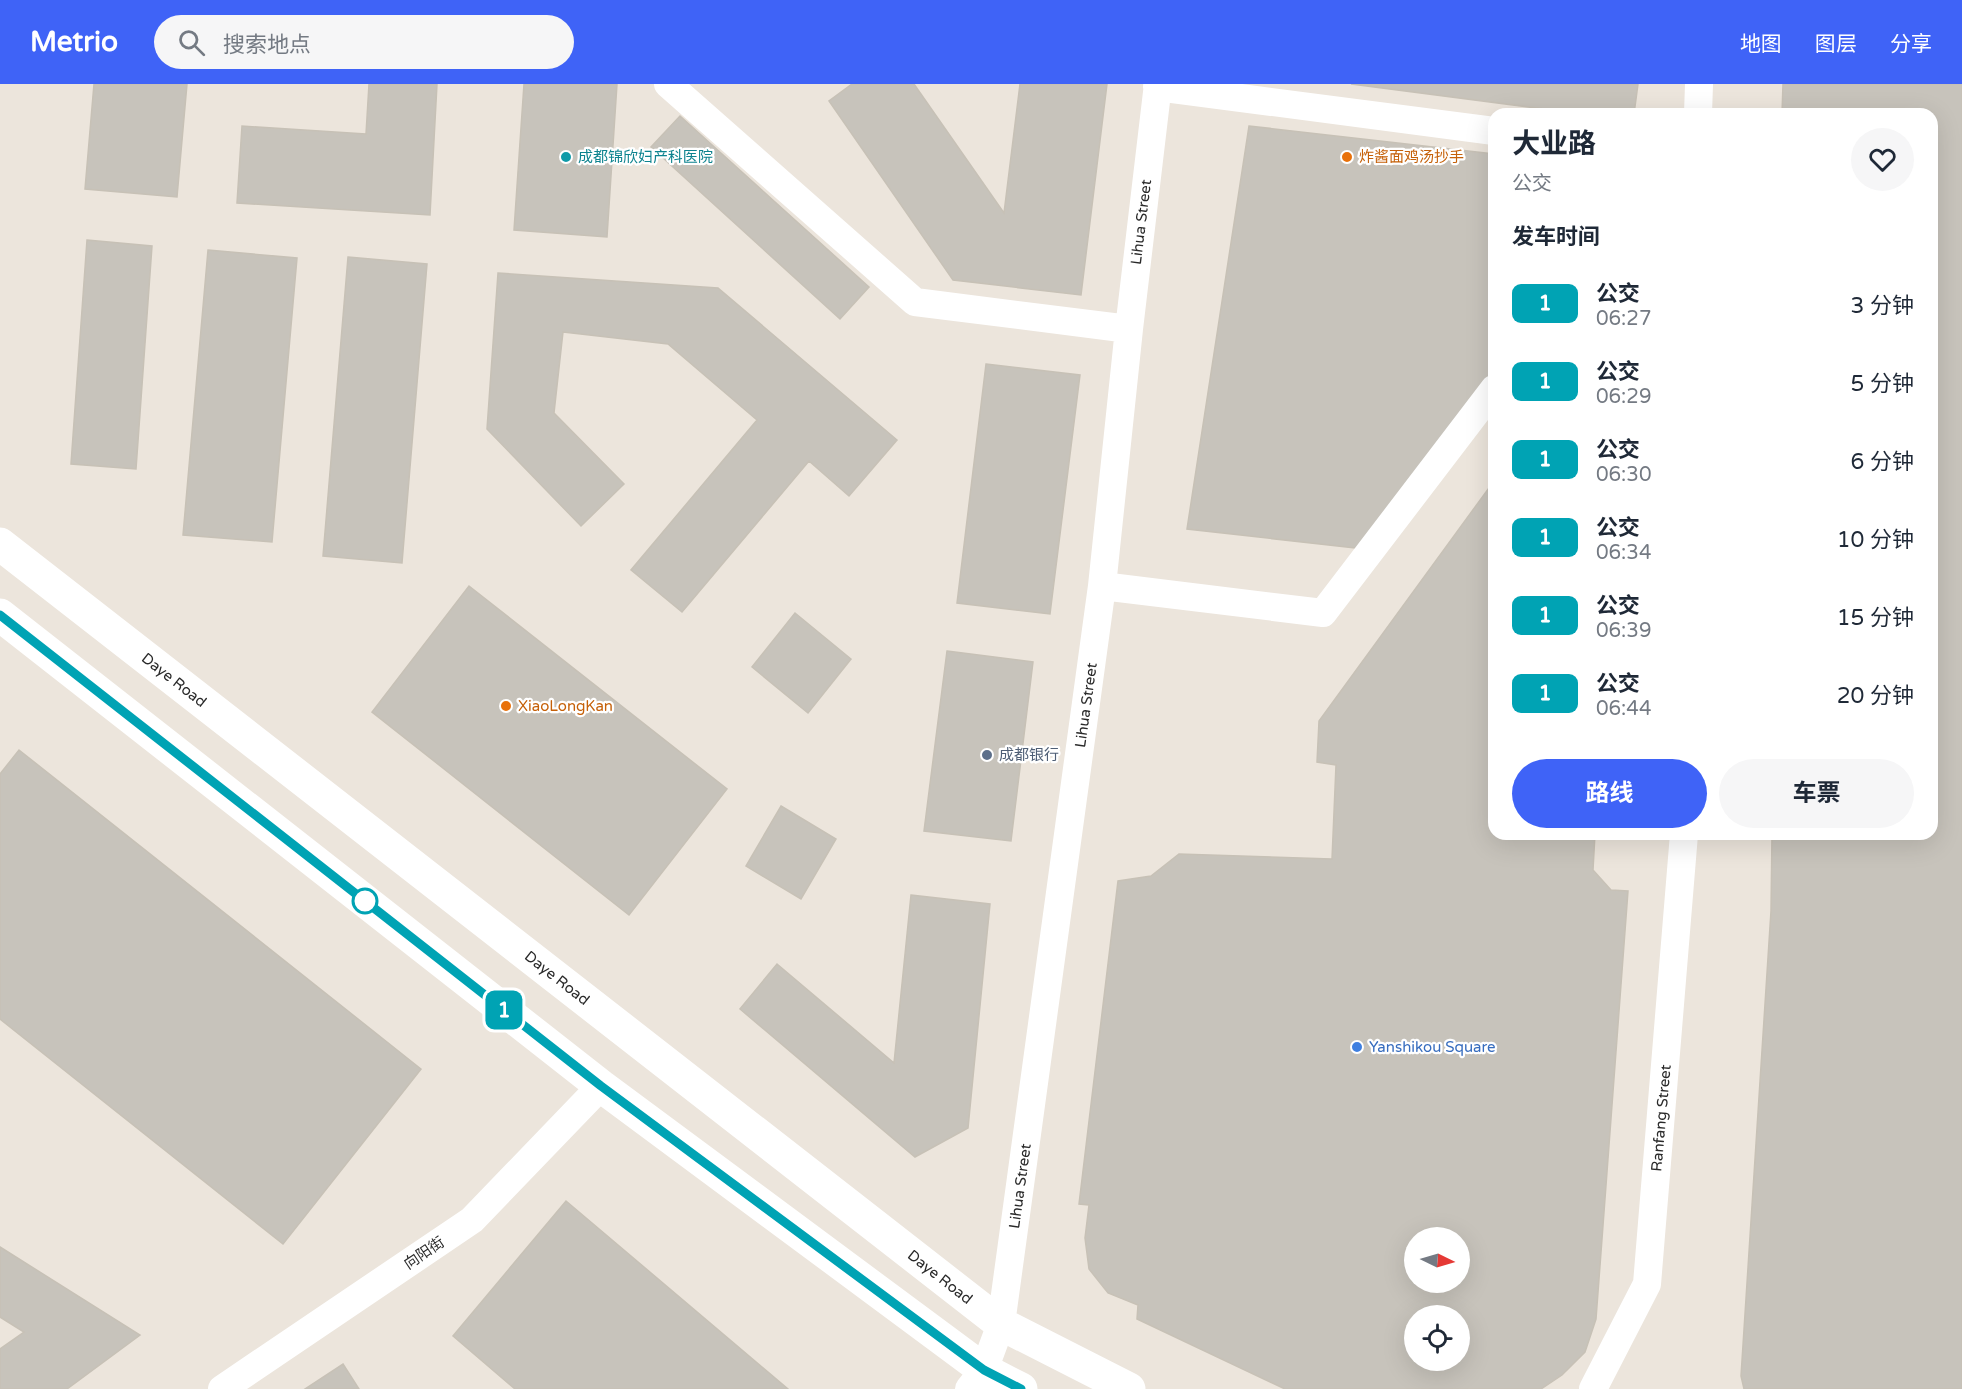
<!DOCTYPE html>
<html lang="zh">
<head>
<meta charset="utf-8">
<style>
  :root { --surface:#fff; --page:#f6f6f7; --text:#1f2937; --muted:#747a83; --accent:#3f63f7 }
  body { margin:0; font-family:"Varela Round","Noto Sans SC",sans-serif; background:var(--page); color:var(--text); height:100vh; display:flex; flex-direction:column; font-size:22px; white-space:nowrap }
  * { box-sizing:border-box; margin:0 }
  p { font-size:20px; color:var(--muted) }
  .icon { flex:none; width:33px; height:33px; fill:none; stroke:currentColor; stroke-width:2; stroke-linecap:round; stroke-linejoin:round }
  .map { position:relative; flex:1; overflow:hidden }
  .drawer { position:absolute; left:1488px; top:24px; width:450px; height:732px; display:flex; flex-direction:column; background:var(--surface); border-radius:18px; box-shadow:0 6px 24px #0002 }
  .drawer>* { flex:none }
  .badge { padding:0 12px; border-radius:9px; font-size:21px; line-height:39px }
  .needle { width:39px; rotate:95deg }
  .buttons { position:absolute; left:1404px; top:1143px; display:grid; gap:12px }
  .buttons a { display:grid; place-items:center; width:66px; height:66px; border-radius:50%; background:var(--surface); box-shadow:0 6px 24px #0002; font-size:30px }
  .map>.badge { position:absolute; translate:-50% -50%; box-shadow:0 0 0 3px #fff }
  h2 { padding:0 24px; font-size:22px; line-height:54px }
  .round { display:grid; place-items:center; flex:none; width:63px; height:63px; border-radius:32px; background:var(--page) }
  .summary { display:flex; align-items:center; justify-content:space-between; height:102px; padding:0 24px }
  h1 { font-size:28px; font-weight:700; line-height:45px }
  .cta { display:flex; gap:12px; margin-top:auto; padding:12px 24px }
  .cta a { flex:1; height:69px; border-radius:36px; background:var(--accent); color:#fff; font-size:24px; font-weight:700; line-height:69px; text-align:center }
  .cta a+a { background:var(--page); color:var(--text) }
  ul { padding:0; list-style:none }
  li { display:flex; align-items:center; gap:18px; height:78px; padding:0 24px }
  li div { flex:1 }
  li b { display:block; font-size:22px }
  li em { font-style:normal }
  li .badge { min-width:66px; font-weight:700; text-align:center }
  header { display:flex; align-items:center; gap:36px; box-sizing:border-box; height:84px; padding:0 30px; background:var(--accent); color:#fff }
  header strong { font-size:28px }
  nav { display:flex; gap:33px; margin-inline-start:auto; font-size:21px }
  .search { width:420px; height:54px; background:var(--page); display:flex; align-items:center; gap:15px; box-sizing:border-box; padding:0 21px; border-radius:33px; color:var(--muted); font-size:22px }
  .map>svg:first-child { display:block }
  .building { fill:#c7c3bb; stroke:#c7c1b6; stroke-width:1.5; fill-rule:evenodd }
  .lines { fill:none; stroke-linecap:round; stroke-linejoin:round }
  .street { stroke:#fff; stroke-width:28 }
  .secondary { stroke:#fff; stroke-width:33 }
  .line-casing { stroke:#fff; stroke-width:14 }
  .line { stroke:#00a3b4; stroke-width:9 }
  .culture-dot { fill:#0f9aa8; stroke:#fff; stroke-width:2 }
  .food-dot { fill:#e8710a; stroke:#fff; stroke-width:2 }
  .service-dot { fill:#5c6f8a; stroke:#fff; stroke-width:2 }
  .stop-dot { fill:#fff; stroke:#00a3b4; stroke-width:3 }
  .shop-dot { fill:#3f7fe0; stroke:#fff; stroke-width:2 }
  .labels { text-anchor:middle; stroke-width:4.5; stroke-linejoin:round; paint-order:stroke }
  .culture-label { font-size:15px; fill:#0d838f; stroke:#fff; text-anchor:start }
  .food-label { font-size:15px; fill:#c56008; stroke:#fff; text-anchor:start }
  .street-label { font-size:15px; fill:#2a2a2a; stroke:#fff }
  .service-label { font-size:15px; fill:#4e5e75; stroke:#fff; text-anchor:start }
  .shop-label { font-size:15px; fill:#366cbe; stroke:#fff; text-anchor:start }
</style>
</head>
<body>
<header>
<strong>Metrio</strong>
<div class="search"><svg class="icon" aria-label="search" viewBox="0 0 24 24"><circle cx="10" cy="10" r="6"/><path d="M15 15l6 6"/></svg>搜索地点</div>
<nav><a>地图</a><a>图层</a><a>分享</a></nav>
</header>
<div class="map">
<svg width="1962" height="1305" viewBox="0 0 1962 1305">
  <rect width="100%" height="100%" fill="#ece5dc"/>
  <path class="building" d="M94 0H187L177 113 85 105Z
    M369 0H437L430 131 237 119 242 42 366 50Z
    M524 0H617L607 153 514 146Z
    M852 0H914L1004 129 1020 0H1107L1081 211 953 196 829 17Z
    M1351 0H1638L1634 30H1583Z
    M1783 0H1962V1305H1744L1741 1292 1771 827 1772 750H1932V30H1782Z
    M680 32 869 203 840 235 651 63Z
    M1249 42 1494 70V287L1364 465 1187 445Z
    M87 156 152 162 136 385 71 380Z
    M208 166 297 174 272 458 183 451Z
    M348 173 427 180 402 479 323 472Z
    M498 189 718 204 897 356 849 412 809 377 682 528 631 486 757 336 668 260 563 248 554 329 624 400 581 442 487 345Z
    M986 280 1080 291 1050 530 957 519Z
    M1494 397V750H1595L1593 786 1611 806 1628 807 1596 1235 1585 1268 1562 1291 1541 1305H1285L1137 1235 1138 1221 1108 1209 1089 1185 1085 1154 1089 1121 1079 1120 1118 797 1151 792 1179 770 1332 775 1336 681 1317 678 1319 637ZM1414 1154H1460V1198H1414ZM1414 1232H1460V1276H1414Z
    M469 502 727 705 629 831 372 628Z
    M795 529 851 575 808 629 752 583Z
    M947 567 1033 578 1011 757 924 747Z
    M19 666 421 985 283 1160 0 935V690Z
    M781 722 836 755 801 815 746 782Z
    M911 811 990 820 968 1044 915 1073 740 925 777 880 894 979Z
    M566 1117 788 1305H515L453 1252Z
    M0 1163 140 1251 67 1305H0V1265L24 1248 0 1233Z
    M343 1280 359 1305H305Z"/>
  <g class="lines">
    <path class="street" d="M668 0 915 218 1129 245
      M1157 3 1494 47
      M1698 30 1699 0
      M1102 502 1323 529 1494 305
      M222 1305 472 1136 601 1002
      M969 1305 984 1286 1001 1240 1102 502 1129 245 1158 0
      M1593 1305 1647 1200 1684 750"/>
    <path class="secondary" d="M0 460 1001 1240 1129 1305
      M0 531 601 1002 984 1286 1021 1305"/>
  </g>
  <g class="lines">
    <defs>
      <path id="line" d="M0 531 601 1002 984 1286 1021 1305"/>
    </defs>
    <use href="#line" class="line-casing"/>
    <use href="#line" class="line"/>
  </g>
  <circle class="culture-dot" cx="566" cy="73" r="6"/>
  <g class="food-dot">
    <circle cx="1347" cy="73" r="6"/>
    <circle cx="506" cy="622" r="6"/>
  </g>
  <circle class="service-dot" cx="987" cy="671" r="6"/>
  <circle class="stop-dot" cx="365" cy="817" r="12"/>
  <circle class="shop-dot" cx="1357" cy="963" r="6"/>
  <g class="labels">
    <g class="culture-label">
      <text x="578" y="78">成都锦欣妇产科医院</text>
    </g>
    <g class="food-label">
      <text x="1359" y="78">炸酱面鸡汤抄手</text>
      <text x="518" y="627">XiaoLongKan</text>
    </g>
    <g class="street-label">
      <text transform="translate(1141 138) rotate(-83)" y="5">Lihua Street</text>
      <text transform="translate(174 596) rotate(38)" y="5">Daye Road</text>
      <text transform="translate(1086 621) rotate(-82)" y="5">Lihua Street</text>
      <text transform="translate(557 894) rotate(38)" y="5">Daye Road</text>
      <text transform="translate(1661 1034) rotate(-85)" y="5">Ranfang Street</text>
      <text transform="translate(1020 1102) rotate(-82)" y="5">Lihua Street</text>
      <text transform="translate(424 1169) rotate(-34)" y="5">向阳街</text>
      <text transform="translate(940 1193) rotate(38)" y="5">Daye Road</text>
    </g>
    <g class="service-label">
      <text x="999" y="676">成都银行</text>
    </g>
    <g class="shop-label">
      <text x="1369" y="968">Yanshikou Square</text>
    </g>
  </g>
</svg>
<div class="buttons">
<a><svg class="needle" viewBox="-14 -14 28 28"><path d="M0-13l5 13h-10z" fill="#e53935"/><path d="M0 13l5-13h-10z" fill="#747a83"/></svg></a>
<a><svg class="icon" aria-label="locate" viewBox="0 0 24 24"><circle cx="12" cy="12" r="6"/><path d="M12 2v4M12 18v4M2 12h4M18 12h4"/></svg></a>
</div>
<b class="badge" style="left:504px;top:926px;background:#00a3b4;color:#fff">1</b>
<section class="drawer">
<div class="summary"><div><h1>大业路</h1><p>公交</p></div><a class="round"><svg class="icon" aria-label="heart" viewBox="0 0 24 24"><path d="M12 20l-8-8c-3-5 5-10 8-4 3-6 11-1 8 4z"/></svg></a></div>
<h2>发车时间</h2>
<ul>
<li><span class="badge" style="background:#00a3b4;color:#fff">1</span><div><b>公交</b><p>06:27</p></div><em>3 分钟</em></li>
<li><span class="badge" style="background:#00a3b4;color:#fff">1</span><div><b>公交</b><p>06:29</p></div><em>5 分钟</em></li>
<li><span class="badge" style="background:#00a3b4;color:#fff">1</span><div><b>公交</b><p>06:30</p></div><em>6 分钟</em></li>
<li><span class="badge" style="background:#00a3b4;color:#fff">1</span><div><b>公交</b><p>06:34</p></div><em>10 分钟</em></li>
<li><span class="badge" style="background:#00a3b4;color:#fff">1</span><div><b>公交</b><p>06:39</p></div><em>15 分钟</em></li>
<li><span class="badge" style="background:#00a3b4;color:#fff">1</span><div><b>公交</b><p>06:44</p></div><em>20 分钟</em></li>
</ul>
<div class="cta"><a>路线</a><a>车票</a></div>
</section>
</div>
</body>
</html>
